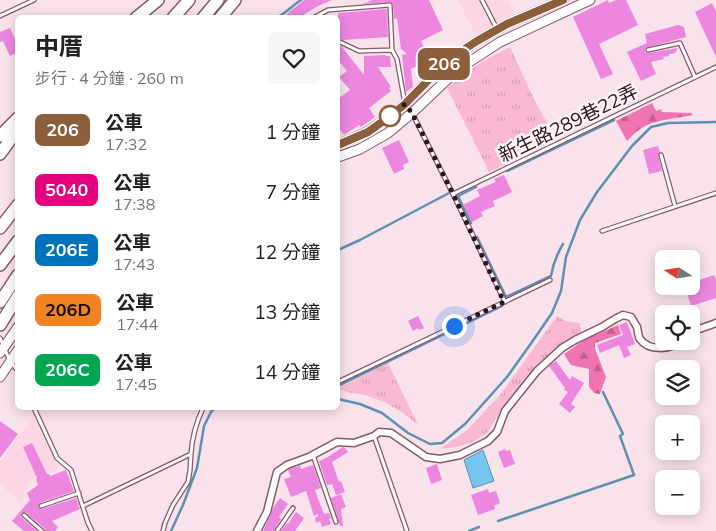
<!DOCTYPE html>
<html lang="zh-TW">
<head>
<meta charset="utf-8">
<style>
  :root { --surface:#fff; --page:#f6f6f6; --text:#222; --muted:#767676 }
  body { margin:0; font-family:Mulish,"Noto Sans TC",sans-serif; background:var(--page); color:var(--text); height:100vh; display:flex; flex-direction:column; font-size:19px; white-space:nowrap }
  * { box-sizing:border-box; margin:0 }
  p { font-size:16px; color:var(--muted) }
  .icon { flex:none; width:28px; height:28px; fill:none; stroke:currentColor; stroke-width:2; stroke-linecap:round; stroke-linejoin:round }
  .map { position:relative; flex:1; overflow:hidden }
  .panel { position:absolute; left:15px; top:15px; width:325px; height:395px; display:flex; flex-direction:column; background:var(--surface); border-radius:8px; box-shadow:0 2px 12px #0003 }
  .panel>* { flex:none }
  .badge { padding:0 10px; border-radius:8px; font-size:18px; line-height:32px }
  .needle { width:32px; rotate:282deg }
  .controls { position:absolute; left:655px; top:250px; display:grid; gap:10px }
  .controls a { display:grid; place-items:center; width:45px; height:45px; border-radius:8px; background:var(--surface); box-shadow:0 2px 12px #0003; font-size:25px }
  .you { position:absolute; width:25px; height:25px; margin:-12px; border:4px solid #fff; border-radius:50%; background:#1a73e8; box-shadow:0 0 0 8px #1a73e833 }
  .map>.badge { position:absolute; translate:-50% -50%; box-shadow:0 0 0 2px #fff }
  .round { display:grid; place-items:center; flex:none; width:52px; height:52px; border-radius:8px; background:var(--page) }
  .overview { display:flex; align-items:center; justify-content:space-between; height:85px; padding:0 20px }
  h1 { font-size:24px; font-weight:700; line-height:38px }
  ul { padding:0; list-style:none }
  li { display:flex; align-items:center; gap:15px; height:60px; padding:0 20px }
  li div { flex:1 }
  li b { display:block; font-size:19px }
  li em { font-style:normal }
  li .badge { min-width:55px; font-weight:700; text-align:center }
  .map>svg:first-child { display:block }
  .built { fill:#fdd6e5 }
  .grass { fill:url(#grass-tufts) }
  .forest { fill:url(#forest-firs) }
  .water { fill:#74c6ef; stroke:#5e91b1 }
  .lines { fill:none; stroke-linecap:round; stroke-linejoin:round }
  .stream { stroke:#5e91b1; stroke-width:2.5 }
  .building { fill:#ec86df }
  .lane-casing { stroke:#88586d; stroke-width:5.5 }
  .street-casing { stroke:#88586d; stroke-width:9 }
  .secondary-casing { stroke:#88586d; stroke-width:11 }
  .highway-casing { stroke:#88586d; stroke-width:14 }
  .lane { stroke:#fff; stroke-width:3 }
  .street { stroke:#fff; stroke-width:6 }
  .secondary { stroke:#fff; stroke-width:9 }
  .highway { stroke:#fff; stroke-width:11 }
  .line-casing { stroke:#fff; stroke-width:11 }
  .line { stroke:#8b5e3c; stroke-width:8 }
  .walk { stroke:#2a161f; stroke-width:5; stroke-dasharray:0 9 }
  .stop-dot { fill:#fff; stroke:#8b5e3c; stroke-width:2.5 }
  .labels { text-anchor:middle; stroke-width:5; stroke-linejoin:round; paint-order:stroke }
  .street-label { font-size:19px; fill:#2a161f; stroke:#fef3f7 }
</style>
</head>
<body>
<div class="map">
<svg width="716" height="531" viewBox="0 0 716 531">
  <defs>
    <pattern id="grass-tufts" width="24" height="20" patternUnits="userSpaceOnUse" patternTransform="scale(1.25)"><rect width="24" height="20" fill="#f9b9d4"/><path d="M3 7l-1-3M5 7V3M7 7l1-3M15 17l-1-3M17 17v-4M19 17l1-3" fill="none" stroke="#d69eb6"/></pattern>
    <pattern id="forest-firs" width="22" height="20" patternUnits="userSpaceOnUse" patternTransform="scale(1.25)"><rect width="22" height="20" fill="#f074b0"/><path d="M5 1l3.5 6h-7zM16 11l3.5 6h-7z" fill="#c35e8f"/></pattern>
  </defs>
  <rect width="100%" height="100%" fill="#f9e2eb"/>
  <path class="built" d="M458 0H508L516 17 477 38Z
    M33 417 59 470 52 473 46 472 36 476 31 481 24 492 25 499 21 503 0 484V461Z"/>
  <path class="grass" d="M510 47 534 99 546 121 554 140 489 172 447 88 478 64Z
    M557 316 565 321 580 323 581 331 540 362 510 397 487 433 473 442 456 447 440 449 467 430 500 395Z
    M388 363 418 425C399 409 388 402 364 395 352 392 349 394 338 388Z"/>
  <path class="forest" d="M652 103 656 111 661 109 662 112 691 113 693 115C675 119 654 119 639 130 634 133 631 137 627 141L616 121Z
    M618 325 621 334 595 343V349L606 377 600 394 594 393 589 387V369L571 365 564 354 584 340Z"/>
  <path class="water" d="M483 450 494 481 473 488 464 460Z"/>
  <g class="lines">
    <path class="stream" d="M276 18C285 14 293 5 301 0
      M507 171 614 120
      M471 223 458 196 476 187
      M477 237 506 297 551 276C553 264 557 254 563 244
      M338 250 360 240 449 193
      M338 386 502 306
      M338 399 360 404 382 413 408 433 430 444 442 443 465 424 507 377 532 342 552 313 561 291 566 257 580 220 597 192 632 146 651 127 668 123 716 122
      M498 521 634 475 620 436 623 434 603 392
      M171 531 183 505 197 468 204 426 211 412 215 408
      M469 531 479 527"/>
  </g>
  <path class="building" d="M304 0H332L318 6 298 18H282Z
    M373 0H429L443 30 421 41 430 60 411 69 413 87 406 92 402 55 407 54 401 49 397 18 394 19 393 4 390 2 362 4Z
    M608 0 609 3 616 0H626L638 25 599 44 613 74 601 79 573 17Z
    M712 3 716 11V57L695 12Z
    M387 9 388 37 343 40 340 39 339 27H338V13Z
    M678 25 684 27 686 37 645 48V52L648 53 678 48 675 53 669 54V56L663 57 664 59 651 62 656 74 641 81 627 52 647 43 645 34Z
    M10 28 18 46V52L10 56 3 41 0 42V32Z
    M340 46 342 47 364 75V56L385 55V56H390L391 67H378L391 87 389 88 391 91 369 108 375 117 361 127 359 125 344 135 338 127V99L350 90 339 77 347 71 338 60V48Z
    M399 140 409 162 403 165 404 169 394 174 382 148Z
    M658 146 660 152 658 155 662 171 649 174 643 150Z
    M504 175 512 192 493 201 495 206 481 212 483 216 472 222 463 205 480 196 477 190 496 182 494 179Z
    M714 275 716 279V298L691 306 685 286H695L693 282Z
    M418 316 424 328 419 330 418 328 413 331 408 321Z
    M627 322 635 344 627 347 631 355 624 358 619 345 600 353 597 345 623 335 619 325Z
    M556 361 570 380 572 376 584 383 571 404 575 407 570 413 559 404 568 392 564 390 565 388 549 366Z
    M0 421 18 434 0 458Z
    M32 443 47 474H49L50 476 66 470 74 491 40 503 38 505V508L42 509 76 498 80 509 52 521 58 527 55 531H45L44 528 25 512 21 513V517L37 531H24L12 521 30 500 27 493 38 485 36 479 37 478 23 447Z
    M343 447 345 448 348 452 332 462 339 482 341 481 345 492 336 495 332 484 327 485 319 461 326 458Z
    M505 449 506 451 510 450 515 464 504 468 498 452Z
    M437 464 442 480 431 484 426 468Z
    M313 465 321 488 315 490 317 496 324 514 329 513 331 518 329 519 331 524 322 527 320 521 316 523 315 518 318 516V514L314 516 306 491 291 497 284 479 291 477 288 470 289 469 300 466 301 469Z
    M488 489 489 493 496 491 500 503 494 506 495 509 478 515 471 495Z
    M341 494 346 507 341 509 343 526H340L331 498Z
    M280 498 288 504 279 517 281 519 274 531H263L271 514 273 508Z
    M296 512 304 518 295 531H281L287 523 288 524Z"/>
  <g class="lines">
    <defs>
      <path id="lane" d="M482 0 497 29
        M0 16 34 0
        M313 18 328 10 390 5 392 50 397 59 405 104 412 113 453 194 505 302
        M340 42 359 51 392 50
        M648 50 680 43 695 77
        M661 155 675 206
        M453 194 716 67
        M602 231 716 193
        M0 338 10 361 18 371
        M338 382 550 280
        M34 408 57 458 71 470 88 523 92 531
        M374 436 407 531
        M191 454C192 437 196 423 203 408
        M313 455 336 522
        M41 506 79 493
        M83 506 191 454 190 470 188 482 173 505 165 523 163 531
        M24 515 42 531
        M277 531 293 508"/>
      <path id="street" d="M691 332 716 323
        M257 531 267 512 277 472 287 465 309 457 337 442 354 443 374 436 379 432 391 433 426 457 440 459 460 455 488 441 497 432 505 411 537 371 562 348 575 340 602 327 615 319 623 315 631 317C633 320 635 324 637 327 638 331 638 336 640 339 648 351 671 350 680 341"/>
      <path id="secondary" d="M338 145 367 132 393 114 405 104 448 60 477 41 507 24 563 0
        M338 157 360 149 388 133 412 113 457 70 500 42 590 0
        M0 353 18 327
        M0 377 18 350"/>
      <path id="highway" d="M136 18 158 0
        M173 18 189 0
        M203 18 218 0
        M220 18 235 0
        M0 136 18 118
        M0 154 18 129
        M0 228 18 205
        M0 265 18 241
        M0 302 18 275
        M0 325 18 296"/>
    </defs>
    <use href="#lane" class="lane-casing"/>
    <use href="#street" class="street-casing"/>
    <use href="#secondary" class="secondary-casing"/>
    <use href="#highway" class="highway-casing"/>
    <use href="#lane" class="lane"/>
    <use href="#street" class="street"/>
    <use href="#secondary" class="secondary"/>
    <use href="#highway" class="highway"/>
  </g>
  <g class="lines">
    <defs>
      <path id="line" d="M338 145 368 132 393 114 405 104 448 60 477 41 507 24 563 0"/>
    </defs>
    <use href="#line" class="line-casing"/>
    <use href="#line" class="line"/>
    <path class="walk" d="M390 116 405 104 412 113 453 194 504 302 454 326"/>
  </g>
  <circle class="stop-dot" cx="390" cy="116" r="10"/>
  <g class="labels">
    <g class="street-label">
      <text transform="translate(568 123) rotate(-26)" y="7">新生路289巷22弄</text>
    </g>
  </g>
</svg>
<div class="controls">
<a><svg class="needle" viewBox="-14 -14 28 28"><path d="M0-13l5 13h-10z" fill="#e53935"/><path d="M0 13l5-13h-10z" fill="#767676"/></svg></a>
<a><svg class="icon" aria-label="locate" viewBox="0 0 24 24"><circle cx="12" cy="12" r="6"/><path d="M12 2v4M12 18v4M2 12h4M18 12h4"/></svg></a>
<a><svg class="icon" aria-label="layers" viewBox="0 0 24 24"><path d="M12 4l9 5-9 5-9-5zM3 14l9 5 9-5"/></svg></a>
<a>+</a>
<a>−</a>
</div>
<div class="you" style="left:454px;top:326px"></div>
<b class="badge" style="left:444px;top:64px;background:#8b5e3c;color:#fff">206</b>
<section class="panel">
<div class="overview"><div><h1>中厝</h1><p>步行 · 4 分鐘 · 260 m</p></div><a class="round"><svg class="icon" aria-label="heart" viewBox="0 0 24 24"><path d="M12 20l-8-8c-3-5 5-10 8-4 3-6 11-1 8 4z"/></svg></a></div>
<ul>
<li><span class="badge" style="background:#8b5e3c;color:#fff">206</span><div><b>公車</b><p>17:32</p></div><em>1 分鐘</em></li>
<li><span class="badge" style="background:#e6007e;color:#fff">5040</span><div><b>公車</b><p>17:38</p></div><em>7 分鐘</em></li>
<li><span class="badge" style="background:#0072bc;color:#fff">206E</span><div><b>公車</b><p>17:43</p></div><em>12 分鐘</em></li>
<li><span class="badge" style="background:#f58220;color:#111">206D</span><div><b>公車</b><p>17:44</p></div><em>13 分鐘</em></li>
<li><span class="badge" style="background:#00a651;color:#fff">206C</span><div><b>公車</b><p>17:45</p></div><em>14 分鐘</em></li>
</ul>
</section>
</div>
</body>
</html>
